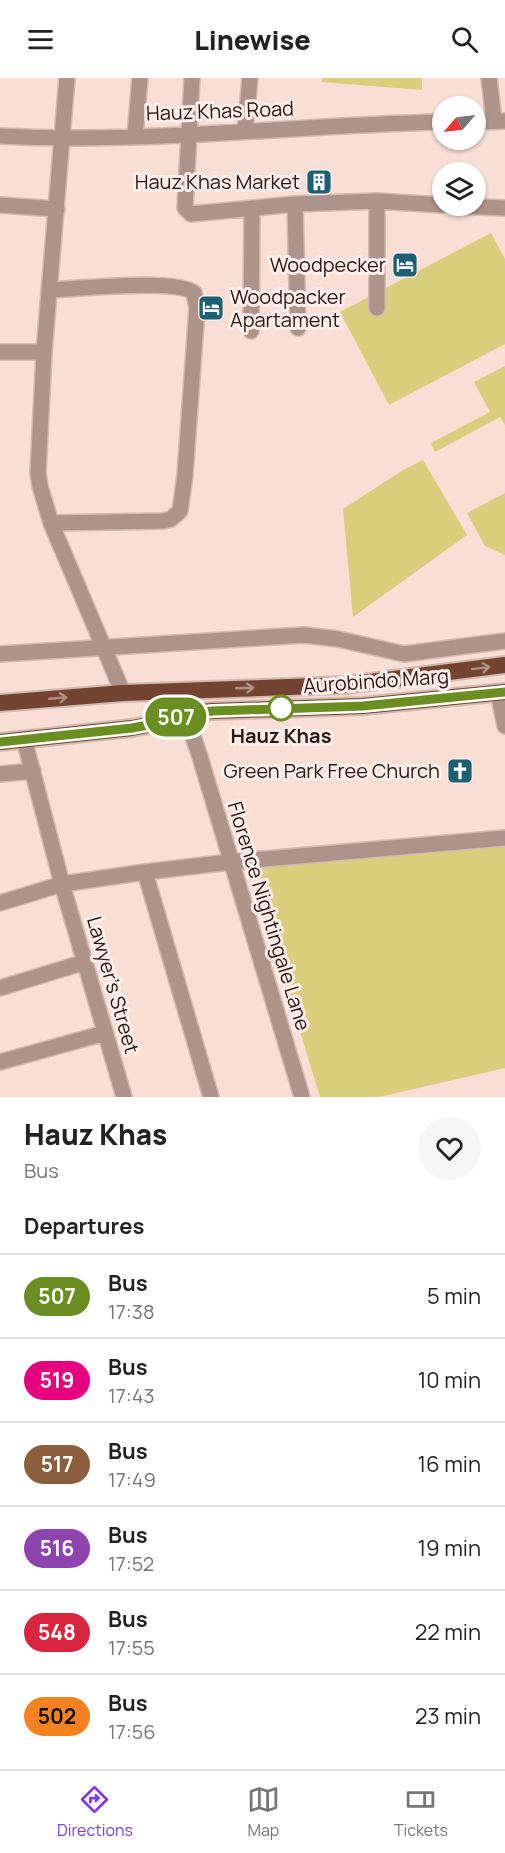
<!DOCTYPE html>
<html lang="en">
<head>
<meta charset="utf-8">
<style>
  :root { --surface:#fff; --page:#f6f6f6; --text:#222; --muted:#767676; --line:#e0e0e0; --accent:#7c3aed }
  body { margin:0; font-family:Manrope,sans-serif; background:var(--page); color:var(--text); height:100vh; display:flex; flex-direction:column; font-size:22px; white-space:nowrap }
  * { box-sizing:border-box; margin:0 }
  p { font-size:20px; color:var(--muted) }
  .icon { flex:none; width:33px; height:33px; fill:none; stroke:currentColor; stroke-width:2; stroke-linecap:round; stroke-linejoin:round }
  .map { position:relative; height:1019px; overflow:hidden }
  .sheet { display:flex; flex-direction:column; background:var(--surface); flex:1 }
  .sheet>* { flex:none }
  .badge { padding:0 12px; border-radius:20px; font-size:21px; line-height:39px }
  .needle { width:39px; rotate:242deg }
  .buttons { position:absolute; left:432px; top:18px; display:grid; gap:12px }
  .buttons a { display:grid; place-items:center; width:54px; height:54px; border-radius:50%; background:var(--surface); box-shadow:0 2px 4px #0004; font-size:30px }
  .map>.badge { position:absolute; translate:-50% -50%; box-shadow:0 0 0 3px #fff }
  h2 { padding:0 24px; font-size:22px; line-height:54px }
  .round { display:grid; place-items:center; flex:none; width:63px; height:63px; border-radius:32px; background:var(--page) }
  .summary { display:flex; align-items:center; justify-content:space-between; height:102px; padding:0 24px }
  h1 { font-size:28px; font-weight:800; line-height:45px }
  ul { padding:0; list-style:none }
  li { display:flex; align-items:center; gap:18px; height:84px; padding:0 24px; border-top:2px solid var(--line) }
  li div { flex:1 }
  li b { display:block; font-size:22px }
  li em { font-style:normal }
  li .badge { min-width:66px; font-weight:700; text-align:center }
  header { display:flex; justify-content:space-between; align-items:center; height:78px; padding:0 24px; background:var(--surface); font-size:27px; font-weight:800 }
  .dock { display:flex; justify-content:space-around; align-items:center; height:84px; border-top:2px solid var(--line); background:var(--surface); font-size:16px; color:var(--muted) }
  .dock a { display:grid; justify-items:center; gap:3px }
  .dock .active { color:var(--accent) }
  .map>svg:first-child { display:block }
  .green { fill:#dace7c }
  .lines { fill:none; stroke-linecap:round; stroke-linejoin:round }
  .minor-casing { stroke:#d3bab1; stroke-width:18 }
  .trunk-casing { stroke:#d3bab1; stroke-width:20 }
  .minor { stroke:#ae938a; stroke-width:15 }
  .trunk { stroke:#744432; stroke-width:16 }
  .oneway { stroke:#b19085 }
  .line-casing { stroke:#fff; stroke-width:14 }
  .line { stroke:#6b8e23; stroke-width:9 }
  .stop-dot { fill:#fff; stroke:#6b8e23; stroke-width:3 }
  .labels { text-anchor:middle; stroke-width:6; stroke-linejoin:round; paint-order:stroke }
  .street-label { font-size:20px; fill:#2d170f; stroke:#fbeeea }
  .poi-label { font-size:20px; fill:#2d170f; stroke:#fbeeea; text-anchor:end }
  .stop-label { font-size:20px; font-weight:bold; fill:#2d170f; stroke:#fbeeea }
</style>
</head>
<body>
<header><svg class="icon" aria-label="menu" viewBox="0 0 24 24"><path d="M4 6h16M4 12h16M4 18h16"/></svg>Linewise<svg class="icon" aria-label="search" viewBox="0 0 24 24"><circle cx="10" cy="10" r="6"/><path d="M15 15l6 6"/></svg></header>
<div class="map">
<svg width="505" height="1019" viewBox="0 0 505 1019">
  <rect width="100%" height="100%" fill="#f8ded5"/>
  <path class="green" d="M322 0H422V12L322 4Z
    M491 155 505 181V266L389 327 340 234Z
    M505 288V347L500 339 435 374 431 365 490 334 474 304Z
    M423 382 467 457 353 539 343 431 403 392Z
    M505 415V477L485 468 467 435Z
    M505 768V990L379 1019H320L250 790Z"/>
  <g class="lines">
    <defs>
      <path id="minor" d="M67 0 44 274 38 395 40 408 51 445 123 615
        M192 0 185 130 191 136 295 126 377 123 442 127
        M489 0 494 43
        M476 44 505 43
        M245 53 250 0
        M0 58C148 66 295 47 442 44
        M135 58 140 0
        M295 126 298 250
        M0 127 57 131
        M456 128 505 130
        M50 212C77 211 177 200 194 215L197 230 185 397 180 433 171 441 163 443 51 445
        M377 230V123
        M251 253 252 130
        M0 274H44
        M0 576 304 557 338 561 404 576 505 563
        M498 615 505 648
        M185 635 200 679 302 1019
        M24 661 62 806 124 1019
        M0 696 33 693
        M145 794 211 1019
        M0 825 62 806 145 794 230 784 505 760
        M0 910 85 884
        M0 984 105 955"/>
      <path id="trunk" d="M0 625 123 615 346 607 505 587
        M0 664 132 650 159 645 185 635 213 633 363 628 505 614"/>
    </defs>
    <use href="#minor" class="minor-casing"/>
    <use href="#trunk" class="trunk-casing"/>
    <use href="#minor" class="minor"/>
    <use href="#trunk" class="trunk"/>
  </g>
  <defs><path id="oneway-shaft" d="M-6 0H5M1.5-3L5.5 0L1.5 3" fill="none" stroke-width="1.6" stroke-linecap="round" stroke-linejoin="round" transform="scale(1.5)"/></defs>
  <g class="oneway">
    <use href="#oneway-shaft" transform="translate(481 590) rotate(-7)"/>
    <use href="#oneway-shaft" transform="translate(245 610) rotate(-2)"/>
    <use href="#oneway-shaft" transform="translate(58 620) rotate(-5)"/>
  </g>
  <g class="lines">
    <defs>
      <path id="line" d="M0 664 132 650 159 645 185 636 213 633 363 628 505 614"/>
    </defs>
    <use href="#line" class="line-casing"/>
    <use href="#line" class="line"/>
  </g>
  <defs>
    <symbol id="building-square" viewBox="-11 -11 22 22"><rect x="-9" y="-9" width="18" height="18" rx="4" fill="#1d6074" stroke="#fbeeea"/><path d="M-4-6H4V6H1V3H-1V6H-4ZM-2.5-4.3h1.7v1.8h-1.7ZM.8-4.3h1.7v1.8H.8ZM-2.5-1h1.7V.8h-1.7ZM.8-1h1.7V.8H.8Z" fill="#fff"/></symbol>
    <symbol id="hotel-square" viewBox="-11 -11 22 22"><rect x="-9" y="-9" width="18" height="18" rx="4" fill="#1d6074" stroke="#fbeeea"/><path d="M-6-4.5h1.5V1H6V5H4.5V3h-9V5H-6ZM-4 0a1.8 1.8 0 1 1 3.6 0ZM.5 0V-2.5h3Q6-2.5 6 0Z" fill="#fff"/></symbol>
    <symbol id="church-square" viewBox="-11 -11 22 22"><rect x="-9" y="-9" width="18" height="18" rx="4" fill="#1d6074" stroke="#fbeeea"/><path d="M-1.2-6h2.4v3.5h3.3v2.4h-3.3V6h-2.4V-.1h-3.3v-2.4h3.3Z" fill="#fff"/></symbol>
  </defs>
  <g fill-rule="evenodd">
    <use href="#building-square" x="304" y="89" width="30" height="30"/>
    <use href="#hotel-square" x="390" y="172" width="30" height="30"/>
    <use href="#hotel-square" x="196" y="215" width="30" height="30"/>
    <use href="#church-square" x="445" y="678" width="30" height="30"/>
  </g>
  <circle class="stop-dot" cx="281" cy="630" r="12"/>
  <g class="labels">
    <g class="street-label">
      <text transform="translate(220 33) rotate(-2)" y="7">Hauz Khas Road</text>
      <text transform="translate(376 603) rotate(-4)" y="7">Aurobindo Marg</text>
      <text transform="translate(269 838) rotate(73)" y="7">Florence Nightingale Lane</text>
      <text transform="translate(113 907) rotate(74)" y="7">Lawyer's Street</text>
    </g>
    <g class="poi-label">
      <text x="300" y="111">Hauz Khas Market</text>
      <text x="386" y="194">Woodpecker</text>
      <text x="230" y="226" text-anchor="start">Woodpacker<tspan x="230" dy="23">Apartament</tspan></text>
      <text x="440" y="700">Green Park Free Church</text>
    </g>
    <g class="stop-label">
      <text x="281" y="665">Hauz Khas</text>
    </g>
  </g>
</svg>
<div class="buttons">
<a><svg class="needle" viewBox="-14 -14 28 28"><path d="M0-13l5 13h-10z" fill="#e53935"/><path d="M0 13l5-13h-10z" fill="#767676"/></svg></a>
<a><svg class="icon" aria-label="layers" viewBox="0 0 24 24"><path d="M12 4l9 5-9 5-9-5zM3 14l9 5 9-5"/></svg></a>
</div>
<b class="badge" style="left:176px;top:639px;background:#6b8e23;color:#fff">507</b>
</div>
<section class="sheet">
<div class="summary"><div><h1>Hauz Khas</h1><p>Bus</p></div><a class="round"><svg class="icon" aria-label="heart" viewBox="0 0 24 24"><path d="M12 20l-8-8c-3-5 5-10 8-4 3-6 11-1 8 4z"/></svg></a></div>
<h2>Departures</h2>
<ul>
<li><span class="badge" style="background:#6b8e23;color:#fff">507</span><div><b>Bus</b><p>17:38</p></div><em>5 min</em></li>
<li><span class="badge" style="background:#e6007e;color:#fff">519</span><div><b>Bus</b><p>17:43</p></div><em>10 min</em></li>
<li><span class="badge" style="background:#8b5e3c;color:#fff">517</span><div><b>Bus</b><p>17:49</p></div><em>16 min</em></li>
<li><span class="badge" style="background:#8e44ad;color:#fff">516</span><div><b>Bus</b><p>17:52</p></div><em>19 min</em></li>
<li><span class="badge" style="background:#d7263d;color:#fff">548</span><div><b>Bus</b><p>17:55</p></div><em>22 min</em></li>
<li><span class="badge" style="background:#f58220;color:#111">502</span><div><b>Bus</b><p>17:56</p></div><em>23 min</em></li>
</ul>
</section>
<nav class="dock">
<a class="active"><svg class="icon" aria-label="directions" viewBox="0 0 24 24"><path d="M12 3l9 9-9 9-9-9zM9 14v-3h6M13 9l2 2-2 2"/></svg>Directions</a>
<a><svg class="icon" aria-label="map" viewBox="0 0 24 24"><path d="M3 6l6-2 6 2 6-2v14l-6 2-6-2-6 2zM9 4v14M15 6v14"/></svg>Map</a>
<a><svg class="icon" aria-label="tickets" viewBox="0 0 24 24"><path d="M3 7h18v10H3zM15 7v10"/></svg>Tickets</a>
</nav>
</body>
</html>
